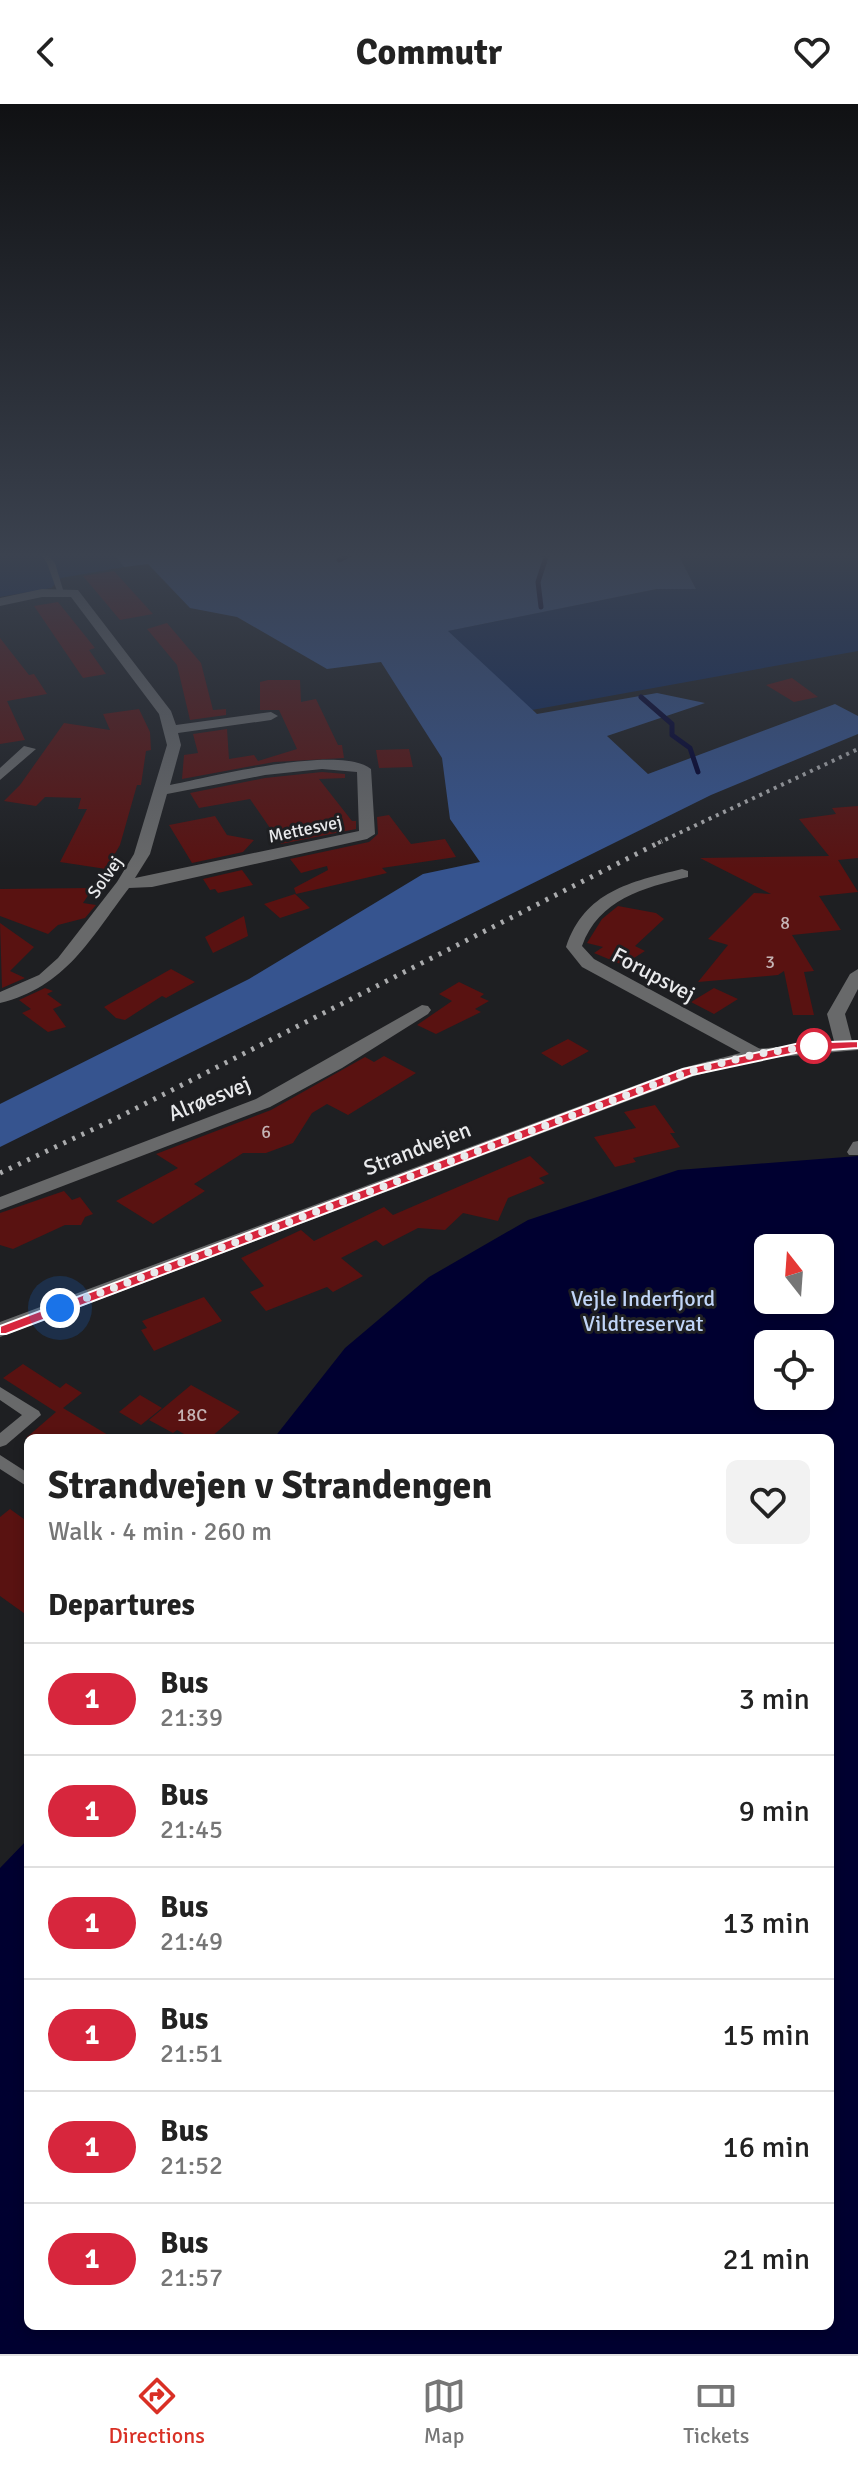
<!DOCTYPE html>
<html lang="en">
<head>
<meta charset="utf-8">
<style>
  :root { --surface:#fff; --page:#f2f2f2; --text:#222; --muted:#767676; --line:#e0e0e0; --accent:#d93025 }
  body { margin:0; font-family:Signika,sans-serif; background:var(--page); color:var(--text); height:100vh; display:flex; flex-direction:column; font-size:30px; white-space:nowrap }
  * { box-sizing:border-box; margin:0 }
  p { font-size:26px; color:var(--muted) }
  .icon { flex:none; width:44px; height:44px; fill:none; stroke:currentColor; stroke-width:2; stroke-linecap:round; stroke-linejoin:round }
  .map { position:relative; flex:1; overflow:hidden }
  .side { position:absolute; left:24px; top:1330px; width:810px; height:896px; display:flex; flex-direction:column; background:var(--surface); border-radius:12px; box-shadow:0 4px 12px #0003 }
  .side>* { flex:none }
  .badge { padding:0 16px; border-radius:26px; font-size:28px; line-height:52px }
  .needle { width:52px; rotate:343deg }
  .fabs { position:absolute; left:754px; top:1130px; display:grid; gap:16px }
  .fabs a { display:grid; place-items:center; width:80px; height:80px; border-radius:12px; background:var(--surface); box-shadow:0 4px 12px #0003; font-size:40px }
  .you { position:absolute; width:40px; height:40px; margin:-20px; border:6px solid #fff; border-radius:50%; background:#1a73e8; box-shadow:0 0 0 12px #1a73e833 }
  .map>.badge { position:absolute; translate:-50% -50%; box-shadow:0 0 0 4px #fff }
  h2 { padding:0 24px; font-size:30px; line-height:72px }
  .round { display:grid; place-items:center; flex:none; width:84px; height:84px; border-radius:12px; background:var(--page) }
  .overview { display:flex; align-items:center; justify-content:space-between; height:136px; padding:0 24px }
  h1 { font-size:38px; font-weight:700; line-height:60px }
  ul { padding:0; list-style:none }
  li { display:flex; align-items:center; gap:24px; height:112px; padding:0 24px; border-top:2px solid var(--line) }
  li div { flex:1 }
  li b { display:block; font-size:30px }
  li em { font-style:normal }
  li .badge { min-width:88px; font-weight:700; text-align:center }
  header { display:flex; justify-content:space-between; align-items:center; height:104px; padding:0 24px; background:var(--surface); font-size:36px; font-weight:700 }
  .tabs { display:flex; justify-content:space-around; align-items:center; height:112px; border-top:2px solid var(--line); background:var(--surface); font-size:22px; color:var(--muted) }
  .tabs a { display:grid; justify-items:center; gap:4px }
  .tabs .current { color:var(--accent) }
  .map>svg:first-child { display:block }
  .green { fill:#102a5f }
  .forest { fill:#36548f }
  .water { fill:#000030; fill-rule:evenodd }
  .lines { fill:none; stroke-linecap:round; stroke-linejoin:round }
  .stream { stroke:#000030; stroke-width:5 }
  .building { fill:#591211 }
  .service { fill:#68696a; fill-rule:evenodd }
  .minor { fill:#68696a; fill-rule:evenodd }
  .tertiary { fill:#68696a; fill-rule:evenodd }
  .rail-far1 { stroke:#aaabad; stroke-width:4; stroke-dasharray:3 5; stroke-linecap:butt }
  .rail { stroke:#aaabad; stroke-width:5; stroke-dasharray:3 7; stroke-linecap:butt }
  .line { fill:#d7263d; stroke:#fff; stroke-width:2 }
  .walk { stroke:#e9eaec; stroke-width:8; stroke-dasharray:0 14.4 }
  .stop-dot { fill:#fff; stroke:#d7263d; stroke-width:4 }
  .labels { text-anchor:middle; stroke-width:6; stroke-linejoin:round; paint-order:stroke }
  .far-street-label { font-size:18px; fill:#e9eaec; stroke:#1e1f22 }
  .number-label { font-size:18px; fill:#c5b4b5 }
  .street-label { font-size:22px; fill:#e9eaec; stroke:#1e1f22 }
  .park-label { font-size:22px; fill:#c1d5f8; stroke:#1e1f22 }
</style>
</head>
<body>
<header><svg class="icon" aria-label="back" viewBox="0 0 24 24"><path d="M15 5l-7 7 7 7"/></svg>Commutr<svg class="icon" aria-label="heart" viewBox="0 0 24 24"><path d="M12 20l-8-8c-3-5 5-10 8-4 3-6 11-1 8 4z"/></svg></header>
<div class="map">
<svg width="858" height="2250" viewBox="0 0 858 2250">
  <rect width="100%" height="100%" fill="#1e1f22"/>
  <path class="green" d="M0 450H114L124 463 61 474 51 484 0 493Z
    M678 450H858V547L532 606 447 527 657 485H696Z"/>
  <path class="forest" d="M114 450H678L696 485H657L448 527 537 610 657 589 705 599 607 632 648 670 835 600 858 612V630L711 691 0 1043V1000L249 875 423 770 480 758 450 715 442 654 381 558 327 565 237 513 190 504 148 460 124 463Z"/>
  <path class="water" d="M858 1052V2250H0V1764L28 1735V2222H830V1334H274L345 1244 429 1173 528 1116 678 1066ZM768 1144H820V1196H768ZM768 1240H820V1292H768Z"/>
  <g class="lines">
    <path class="stream" d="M339 456 351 450
      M541 503 538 478 546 453 543 450
      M641 593 672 620V631L690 644 698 668"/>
  </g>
  <path class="building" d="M114 467 153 510 120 516 83 472Z
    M58 498 95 544 89 546 106 570 83 574 34 502Z
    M167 519 201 559 213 606 226 605V611L190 616 177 561 147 525Z
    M0 534 29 571 34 570 47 590 7 597 25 636 0 640Z
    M792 574 818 593 794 598 766 581Z
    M268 576H300L301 598 316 595 338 641H342L344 654 274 658 182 675 184 651 198 649 193 630 227 625 229 655 254 651 258 657 297 645 279 606H260V578Z
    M139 605 150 628 151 646 146 647 141 681H137L120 741 106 765 60 758 87 705H78L81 694 45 693 36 702 4 697 20 681 64 619 110 626 103 610Z
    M409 645 413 663 379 664 376 646Z
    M322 668 345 670V674L319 675 352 717H356V725L281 740 250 695 199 704 190 689 265 674Z
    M858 702V754L838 756 858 788 819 792 841 826 792 831 814 867 804 868 814 911H793L784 867 778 871 698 878 728 841 708 835 754 789 771 790 700 754 829 752 799 715 836 710 832 704Z
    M389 711 411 740 445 735 456 753 382 764 387 769 296 790 294 784 328 766 327 762 301 769 290 755 369 738 378 730 377 713Z
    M215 712 227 731 254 736 243 748 192 759 169 721Z
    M242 766 253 781 218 789 215 785 210 786 203 775Z
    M93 784 83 799 96 801 85 814 58 821 48 830 0 812V785Z
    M295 790 310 804 280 814 264 800Z
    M618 802 656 809 664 815 635 842 645 847 623 861 594 849 603 843 587 839 602 815Z
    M244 812 248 832 213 849 205 833Z
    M0 819 34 843 10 867 25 874 2 884Z
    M171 865 195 878 166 894 162 892 125 916 116 914 104 903Z
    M459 878 484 890 480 893 489 897 475 905 481 908 436 930 417 921 452 897 439 890Z
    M45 884 53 887 47 890 62 901 53 905 66 923 48 928 22 909 31 905 19 896Z
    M714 884 738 895 714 910 691 898Z
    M568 935 589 947 562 962 541 949Z
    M384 952 416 969 348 1011 327 1000 312 1009 293 1039 266 1049H243L194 1080 205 1087 153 1120 116 1097 178 1064 156 1050 271 1006 365 953 374 958Z
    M655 1001 675 1029H670L680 1043 633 1054 636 1058 615 1063 594 1033 636 1024 624 1008Z
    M530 1052 549 1070 539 1074 545 1079 508 1094 498 1117 463 1109 445 1126 418 1124 383 1142 376 1136 341 1154 363 1172 333 1188 327 1183 266 1207 250 1188 264 1182 241 1154 301 1126 314 1137 384 1103 393 1111Z
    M64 1087 72 1096 80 1093 93 1110 85 1113 81 1121H65L13 1145 0 1141V1109Z
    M204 1193 222 1217 154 1247 141 1226 147 1224 142 1217Z
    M23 1260 60 1284 66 1279 82 1289 63 1304 113 1334H26L56 1308 3 1274Z
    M191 1281 240 1308 210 1334H191L177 1326 173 1329 149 1316Z
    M140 1291 162 1304 141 1321 119 1308Z
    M10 1405 28 1418V1512L0 1492V1413Z"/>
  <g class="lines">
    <path class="service" d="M40 450H48L55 459 64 489 57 487 47 459Z
      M858 1037V1051H849L847 1048 853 1038Z
      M0 1283 39 1307 41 1311 6 1341 0 1343V1329L22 1311 0 1296Z
      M0 1351 28 1369V1383L0 1365Z"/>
    <path class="minor" d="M42 485 78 486 171 607 176 621 271 608 278 612 271 616 178 629 181 641 170 681C210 673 340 640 371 665L375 730 367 735 152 783 129 784C90 835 66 883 0 899V888L39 871 58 854 117 778 134 750 167 641 159 610 71 493H42L0 502V494ZM322 665 357 668 359 727 135 774 150 750 167 690 265 671Z
      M24 642 36 645 0 676V664Z
      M682 765 688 767V773C643 784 599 795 582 842L594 855 762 946 765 950 762 954H750L582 863 566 843C585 787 630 778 682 765Z
      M858 865V885L845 910 853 941 844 946 835 941 827 910 850 870Z
      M422 901 428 902 431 906 428 910 342 964 270 1003 0 1106V1093L256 995Z"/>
    <path class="tertiary" d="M858 936V946L757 955 694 972 0 1233V1218L682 964 756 945Z"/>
    <path class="rail-far1" d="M658 739 858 645"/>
    <path class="rail" d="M0 1069 117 1014 662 737"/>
  </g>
  <linearGradient id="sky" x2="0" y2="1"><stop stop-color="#101113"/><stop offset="0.59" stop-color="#3b424f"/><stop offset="1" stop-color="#3b424f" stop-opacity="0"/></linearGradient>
  <rect width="858" height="765" fill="url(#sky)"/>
  <path class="line" d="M858 937V944L800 948 692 971 6 1230H0V1222L683 965 800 939Z"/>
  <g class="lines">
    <path class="walk" d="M60 1204 688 968 756 950 814 942"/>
  </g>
  <circle class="stop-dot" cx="814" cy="942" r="16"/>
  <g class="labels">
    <g class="far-street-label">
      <text transform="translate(305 725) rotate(-12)" y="6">Mettesvej</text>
      <text transform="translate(105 773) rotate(-55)" y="6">Solvej</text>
    </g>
    <g class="number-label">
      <text x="785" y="825">8</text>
      <text x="770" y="864">3</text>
      <text x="266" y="1034">6</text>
      <text x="192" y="1317">18C</text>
    </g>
    <g class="street-label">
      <text transform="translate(654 870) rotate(28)" y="8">Forupsvej</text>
      <text transform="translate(209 994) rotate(-22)" y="8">Alrøesvej</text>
      <text transform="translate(417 1044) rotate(-21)" y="8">Strandvejen</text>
    </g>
    <g class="park-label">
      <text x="643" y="1202">Vejle Inderfjord<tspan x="643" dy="25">Vildtreservat</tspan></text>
    </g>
  </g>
</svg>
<div class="fabs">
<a><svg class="needle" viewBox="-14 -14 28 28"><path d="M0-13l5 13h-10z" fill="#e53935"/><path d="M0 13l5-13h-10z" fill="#767676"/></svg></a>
<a><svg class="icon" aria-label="locate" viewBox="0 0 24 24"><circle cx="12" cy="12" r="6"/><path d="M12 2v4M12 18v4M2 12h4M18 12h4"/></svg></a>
</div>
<div class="you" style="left:60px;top:1204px"></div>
<section class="side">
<div class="overview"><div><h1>Strandvejen v Strandengen</h1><p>Walk · 4 min · 260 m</p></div><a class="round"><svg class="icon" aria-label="heart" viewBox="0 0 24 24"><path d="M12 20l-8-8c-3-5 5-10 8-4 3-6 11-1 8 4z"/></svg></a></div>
<h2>Departures</h2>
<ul>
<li><span class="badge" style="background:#d7263d;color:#fff">1</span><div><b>Bus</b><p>21:39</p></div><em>3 min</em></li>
<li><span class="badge" style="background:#d7263d;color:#fff">1</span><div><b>Bus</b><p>21:45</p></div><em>9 min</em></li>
<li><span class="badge" style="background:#d7263d;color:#fff">1</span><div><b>Bus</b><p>21:49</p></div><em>13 min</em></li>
<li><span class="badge" style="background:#d7263d;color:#fff">1</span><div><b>Bus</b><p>21:51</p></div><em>15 min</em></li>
<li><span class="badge" style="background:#d7263d;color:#fff">1</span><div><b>Bus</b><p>21:52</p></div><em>16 min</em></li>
<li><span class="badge" style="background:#d7263d;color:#fff">1</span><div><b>Bus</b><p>21:57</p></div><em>21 min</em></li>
</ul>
</section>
</div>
<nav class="tabs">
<a class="current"><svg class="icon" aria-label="directions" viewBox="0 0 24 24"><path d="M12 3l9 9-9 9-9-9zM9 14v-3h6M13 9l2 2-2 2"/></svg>Directions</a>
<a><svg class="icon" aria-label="map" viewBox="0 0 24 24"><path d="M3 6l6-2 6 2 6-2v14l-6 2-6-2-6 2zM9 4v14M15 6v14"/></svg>Map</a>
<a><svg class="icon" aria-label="tickets" viewBox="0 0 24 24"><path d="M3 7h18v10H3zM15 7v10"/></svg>Tickets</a>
</nav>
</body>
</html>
